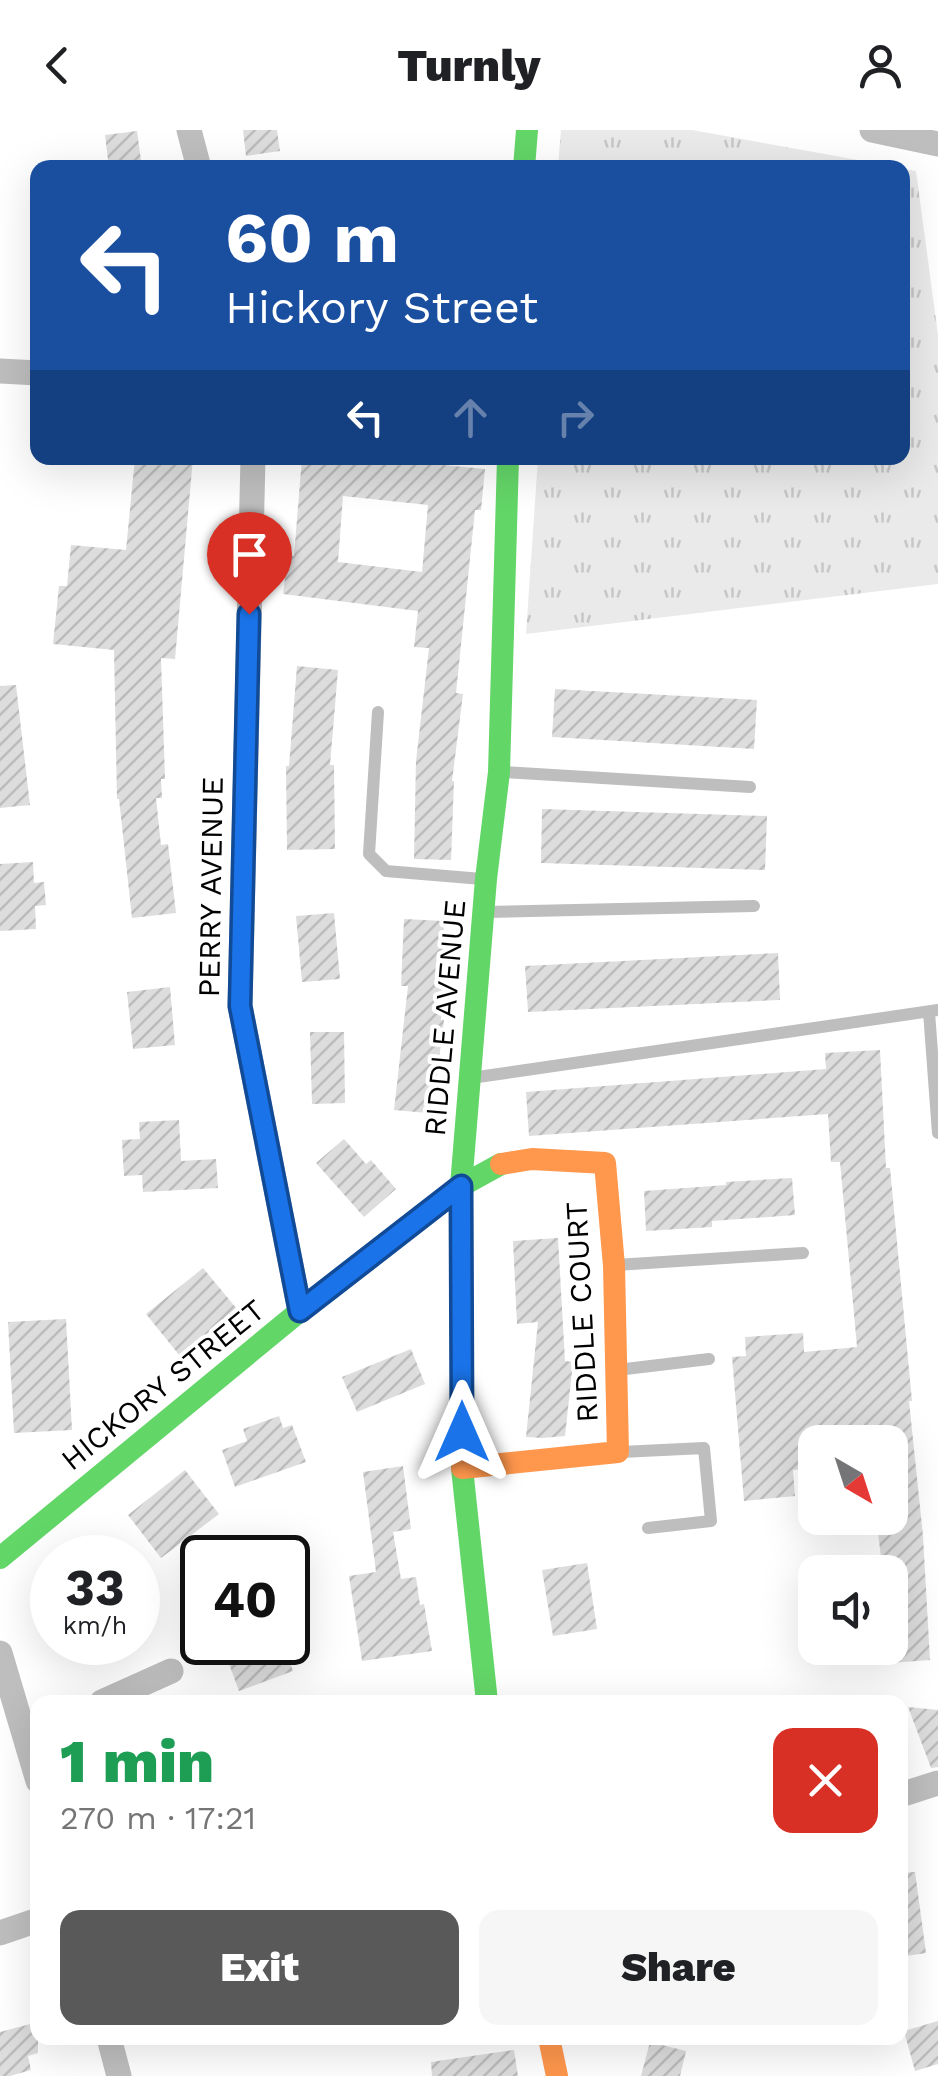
<!DOCTYPE html>
<meta charset="utf-8">
<style>
:root{--surface:#fff;--page:#f6f6f6;--text:#202124;--muted:#757577;--accent:#595959}
body{margin:0;font-family:"Work Sans",sans-serif;background:var(--page);color:var(--text);height:100vh;display:flex;flex-direction:column;font-size:38px;white-space:nowrap}
*{box-sizing:border-box;margin:0}
p{font-size:32px;color:var(--muted)}
.icon{flex:none;width:55px;height:55px;fill:none;stroke:currentColor;stroke-width:2;stroke-linecap:round;stroke-linejoin:round}
.map{position:relative;flex:1;overflow:hidden}
.drawer{position:absolute;left:30px;top:1565px;width:878px;height:350px;display:flex;flex-direction:column;background:var(--surface);border-radius:20px;box-shadow:0 10px 40px #0002}
.drawer>*{flex:none}
.hud{position:absolute;left:30px;top:30px;width:880px;height:305px;border-radius:20px;box-shadow:0 10px 40px #0002;background:#1a4fa0;color:#fff;overflow:hidden}
.needle{width:65px;rotate:141deg}
.tools{position:absolute;left:798px;top:1295px;display:grid;gap:20px}
.tools a{display:grid;place-items:center;width:110px;height:110px;border-radius:20px;background:var(--surface);box-shadow:0 10px 40px #0002;font-size:50px}
.speed{position:absolute;left:30px;top:1405px;display:flex;gap:20px;font-size:50px;font-weight:700;text-align:center}
.speed>*{display:grid;place-content:center;width:130px;height:130px;border-radius:50%;background:var(--surface);box-shadow:0 10px 40px #0002;line-height:1}
.speed small{font-size:25px;font-weight:400}
.speed .limit{border:5px solid #111;border-radius:15px;background:#fff;color:#111}
.pin{position:absolute;display:grid;place-items:center;width:85px;height:85px;color:#fff;margin:-102px -42px;border-radius:50% 50% 50% 0;rotate:-45deg;box-shadow:0 0 10px #0007}
.pin .icon{rotate:45deg}
.me{position:absolute;width:110px;margin:-55px;rotate:0deg;stroke-linejoin:round;filter:drop-shadow(0 0 8px #0008)}
.turn{display:flex;align-items:center;gap:35px;height:210px;padding:0 30px;font-size:45px}
.turn .icon{width:130px;height:130px;stroke-width:2.5}
.turn b{display:block;font-size:70px;line-height:85px}
.lanes{display:flex;align-items:center;height:95px;padding:0 30px;background:#0003;justify-content:center;gap:50px;direction:ltr}
.lanes .off{opacity:.35}
.round{display:grid;place-items:center;flex:none;width:105px;height:105px;border-radius:20px;background:var(--page)}
.headline{display:flex;align-items:center;justify-content:space-between;height:170px;padding:0 30px}
h1{font-size:60px;font-weight:800;line-height:75px;color:#1e9e55}
.button{display:flex;gap:20px;margin-top:auto;padding:20px 30px}
.button a{flex:1;height:115px;border-radius:20px;background:var(--accent);color:#fff;font-size:40px;font-weight:800;line-height:115px;text-align:center}
.button a+a{background:var(--page);color:var(--text)}
header{display:flex;justify-content:space-between;align-items:center;height:130px;padding:0 30px;background:var(--surface);font-size:45px;font-weight:800}
.map>svg:first-child{display:block}
.grass{fill:url(#grass-tufts)}
.building{fill:url(#building-hatch);fill-rule:evenodd}
.lines{fill:none;stroke-linecap:round;stroke-linejoin:round}
.lane{stroke:#bebebe;stroke-width:12}
.street{stroke:#bebebe;stroke-width:25}
.fast{stroke:#63d668;stroke-width:22}
.slow{stroke:#ff974d;stroke-width:22}
.route-casing{stroke:#114b97;stroke-width:25}
.route{stroke:#1a73e8;stroke-width:18}
.labels{text-anchor:middle;stroke-width:8;stroke-linejoin:round;paint-order:stroke}
.street-label{font-size:30px;fill:#000;stroke:#fff}
</style>
<header><svg class="icon" aria-label="back" viewBox="0 0 24 24"><path d="M15 5l-7 7 7 7"/></svg>Turnly<svg class="icon" aria-label="person" viewBox="0 0 24 24"><circle cx="12" cy="8" r="4"/><path d="M4 21q1-7 8-7t8 7"/></svg></header>
<div class="map">
<svg width="938" height="1946" viewBox="0 0 938 1946">
<defs>
<pattern id="grass-tufts" width="24" height="20" patternUnits="userSpaceOnUse" patternTransform="scale(2.5)"><rect width="24" height="20" fill="#eaeaea"/><path d="M3 7l-1-3M5 7V3M7 7l1-3M15 17l-1-3M17 17v-4M19 17l1-3" fill="none" stroke="#c7c7c7"/></pattern>
<pattern id="building-hatch" width="6" height="6" patternUnits="userSpaceOnUse" patternTransform="scale(2.5)"><rect width="6" height="6" fill="#ddd"/><path d="M-1 1l2-2M0 6l6-6M5 7l2-2" fill="none" stroke="#bcbcbc"/></pattern>
</defs>
<rect width="100%" height="100%" fill="#fff"/>
<g class="grass">
<path d="M561 0H692L897 37H558Z"/>
<path d="M903 39 916 41 938 205V454L526 504 538 328H902Z"/>
</g>
<g class="building">
<path d="M243 0H277L280 21 246 26Z"/>
<path d="M137 1 142 38H109L105 5Z"/>
<path d="M135 328H193L175 529 161 528 165 649H161L162 668H156L161 715 168 714 176 783 132 788 119 669H117L114 520 53 514 59 456H67L71 415 126 420Z"/>
<path d="M302 328H371L485 339 481 380H475L456 563 463 564 452 651H454L451 730 414 729 416 631 429 518 414 517 418 481 283 464 288 425 294 426ZM343 366 428 375 422 442 338 432Z"/>
<path d="M297 536 338 540 330 635H334L335 719 287 720 286 636H289Z"/>
<path d="M16 555 30 675 0 678V556Z"/>
<path d="M555 559 757 570 754 619 552 607Z"/>
<path d="M542 679 767 686 765 740 541 733Z"/>
<path d="M33 732 34 753 44 752 46 775 35 776 36 799 0 801V734Z"/>
<path d="M334 783 340 849 302 852 296 786Z"/>
<path d="M404 789 444 791 441 890H444L436 954 432 953 428 983 394 980 408 856H401Z"/>
<path d="M778 823 780 870 528 882 525 836Z"/>
<path d="M170 857 175 915 133 919 127 862Z"/>
<path d="M310 902H344L345 973 312 974Z"/>
<path d="M880 920 886 1038H890L912 1271H909L923 1406 930 1530 890 1533V1442H883L876 1388H890V1312H815V1338L793 1340 795 1366 744 1371 732 1227 746 1226 745 1207 803 1203 804 1222 857 1217 840 1032H831L828 984 529 1006 526 962 826 939 825 923Z"/>
<path d="M179 990 181 1031 216 1029 218 1058 143 1062 142 1045 124 1046 122 1010 140 1009 139 992Z"/>
<path d="M344 1009 366 1034 371 1030 396 1059 364 1087 316 1033Z"/>
<path d="M792 1048 795 1085 712 1091V1097L646 1101 644 1061 726 1055V1052Z"/>
<path d="M558 1108 565 1231 573 1232 565 1306 542 1308 526 1307 538 1192 517 1194 513 1111Z"/>
<path d="M203 1138 237 1179 180 1226 146 1184Z"/>
<path d="M66 1189 72 1300 14 1303 8 1192Z"/>
<path d="M411 1219 425 1254 357 1282 342 1247Z"/>
<path d="M279 1286 283 1298 292 1295 306 1332 235 1357 222 1320 247 1311 243 1299Z"/>
<path d="M403 1336 411 1399 393 1402 401 1449 416 1447 420 1475 424 1474 432 1521 362 1531 349 1446 376 1442 363 1342Z"/>
<path d="M185 1340 219 1384 161 1428 128 1385Z"/>
<path d="M587 1433 597 1499 553 1506 542 1440Z"/>
<path d="M221 1512H282L293 1541 239 1561Z"/>
<path d="M908 1577 938 1580V1637L931 1638Z"/>
<path d="M915 1742 926 1823 900 1827V1743Z"/>
<path d="M938 1891V1934L915 1941 904 1901Z"/>
<path d="M38 1892V1923L28 1926 31 1940 10 1946H0V1902Z"/>
<path d="M650 1912 686 1921 680 1946H641Z"/>
<path d="M514 1920 518 1946H432L431 1932Z"/>
</g>
<g class="lines">
<g class="lane">
<path d="M378 582 369 724 386 741 482 749"/>
<path d="M503 642 750 657"/>
<path d="M487 782 754 776"/>
<path d="M929 882 938 1003"/>
<path d="M471 948 938 880"/>
<path d="M616 1135 803 1123"/>
<path d="M617 1240 709 1229"/>
<path d="M621 1322 704 1318 711 1391 648 1398"/>
</g>
<g class="street">
<path d="M189 0 199 38"/>
<path d="M872 0 938 14"/>
<path d="M0 241 38 243"/>
<path d="M253 328 240 876 300 1181"/>
<path d="M0 1523 38 1651"/>
<path d="M102 1572 171 1541"/>
<path d="M900 1665 938 1653"/>
<path d="M0 1803 38 1790"/>
<path d="M109 1908 119 1946"/>
</g>
<g class="fast">
<path d="M524 38 527 0"/>
<path d="M0 1428 300 1181 461 1056 501 1034"/>
<path d="M487 1572 462 1338 461 1056 486 749 499 642 508 328"/>
</g>
<g class="slow">
<path d="M462 1338 618 1322 614 1136 605 1033 532 1029 501 1034"/>
<path d="M549 1908 557 1946"/>
</g>
</g>
<g class="lines">
<defs>
<path id="route" d="M249 484 240 876 300 1181 461 1056 462 1302"/>
</defs>
<use href="#route" class="route-casing"/>
<use href="#route" class="route"/>
</g>
<g class="labels">
<g class="street-label">
<text transform="translate(211 757) rotate(-89)" y="10">PERRY AVENUE</text>
<text transform="translate(445 888) rotate(-85)" y="10">RIDDLE AVENUE</text>
<text transform="translate(582 1182) rotate(-93)" y="10">RIDDLE COURT</text>
<text transform="translate(163 1255) rotate(-39)" y="10">HICKORY STREET</text>
</g>
</g>
</svg>
<div class="tools">
<a><svg class="needle" viewBox="-14 -14 28 28"><path d="M0-13l5 13h-10z" fill="#e53935"/><path d="M0 13l5-13h-10z" fill="#757577"/></svg></a>
<a><svg class="icon" aria-label="sound" viewBox="0 0 24 24"><path d="M4 9h4l5-4v14l-5-4H4zM17 9q2 3 0 6"/></svg></a>
</div>
<div class="speed"><div>33<small>km/h</small></div><div class="limit">40</div></div>
<div class="pin" style="left:249px;top:484px;background:#d93025"><svg class="icon" aria-label="arrive" viewBox="0 0 24 24"><path d="M6 21V4h12l-3 4 3 4H6"/></svg></div>
<svg class="me" style="left:462px;top:1302px" viewBox="-20 -20 40 40"><path d="M0-17L14 15 0 8-14 15z" fill="#1a73e8" stroke="#fff" stroke-width="4"/></svg>
<div class="hud">
<div class="turn"><svg class="icon" aria-label="left" viewBox="0 0 24 24"><path d="M17 20v-9H6M10 6l-5 5 5 5"/></svg><div><b>60 m</b>Hickory Street</div></div>
<div class="lanes"><svg class="icon" aria-label="left" viewBox="0 0 24 24"><path d="M17 20v-9H6M10 6l-5 5 5 5"/></svg><svg class="icon off" aria-label="ahead" viewBox="0 0 24 24"><path d="M12 20V5M6 11l6-6 6 6"/></svg><svg class="icon off" aria-label="right" viewBox="0 0 24 24"><path d="M7 20v-9h11M14 6l5 5-5 5"/></svg></div>
</div>
<section class="drawer">
<div class="headline"><div><h1>1 min</h1><p>270 m · 17:21</p></div><a class="round" style="background:#d93025;color:#fff"><svg class="icon" aria-label="close" viewBox="0 0 24 24"><path d="M6 6l12 12M18 6L6 18"/></svg></a></div>
<div class="button"><a>Exit</a><a>Share</a></div>
</section>
</div>
